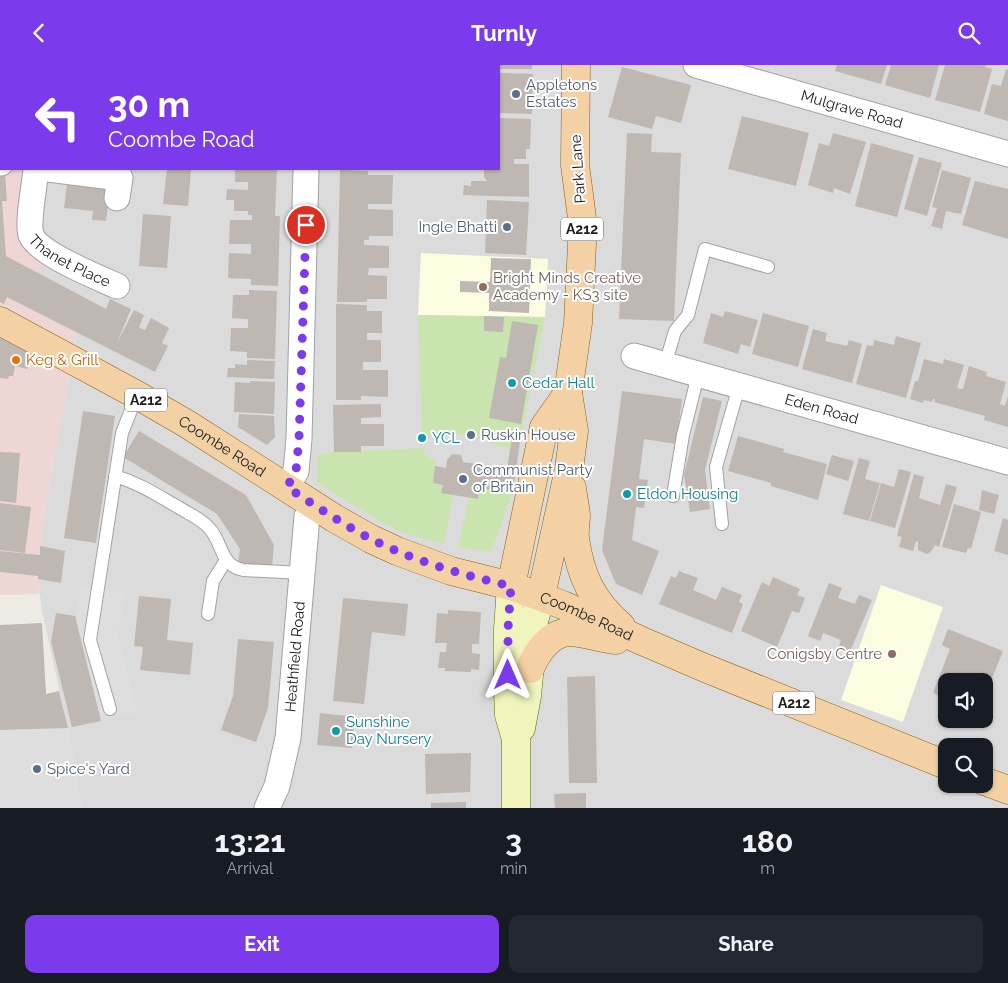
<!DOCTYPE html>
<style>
:root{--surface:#171b24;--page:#242831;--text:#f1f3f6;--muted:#9ea1a6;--accent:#7c3aed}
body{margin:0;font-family:Raleway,sans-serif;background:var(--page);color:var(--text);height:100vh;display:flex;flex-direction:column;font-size:19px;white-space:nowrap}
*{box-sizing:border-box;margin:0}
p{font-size:16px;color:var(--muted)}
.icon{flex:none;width:28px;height:28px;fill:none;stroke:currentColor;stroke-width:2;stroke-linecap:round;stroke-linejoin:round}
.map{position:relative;height:743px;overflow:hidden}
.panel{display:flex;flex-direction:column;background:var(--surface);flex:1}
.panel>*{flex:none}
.hud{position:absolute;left:0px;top:0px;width:500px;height:105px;box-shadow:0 1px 4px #0004;background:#7c3aed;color:#fff;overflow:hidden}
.buttons{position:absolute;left:938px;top:608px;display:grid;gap:10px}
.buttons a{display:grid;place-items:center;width:55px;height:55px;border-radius:10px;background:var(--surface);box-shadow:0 1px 4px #0004;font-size:25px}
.pin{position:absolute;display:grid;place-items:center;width:42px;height:42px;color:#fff;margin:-21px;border:2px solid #fff;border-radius:50%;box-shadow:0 1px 5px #0007}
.me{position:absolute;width:55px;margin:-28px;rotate:0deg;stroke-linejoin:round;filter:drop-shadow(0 0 4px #0008)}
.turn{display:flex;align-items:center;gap:18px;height:105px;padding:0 25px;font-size:22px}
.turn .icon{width:65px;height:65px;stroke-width:2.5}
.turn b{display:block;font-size:35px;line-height:42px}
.eta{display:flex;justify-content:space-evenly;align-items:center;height:85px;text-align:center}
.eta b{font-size:30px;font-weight:700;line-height:35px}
.button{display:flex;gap:10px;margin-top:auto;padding:10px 25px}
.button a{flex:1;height:58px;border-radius:10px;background:var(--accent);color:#fff;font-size:20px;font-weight:700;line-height:58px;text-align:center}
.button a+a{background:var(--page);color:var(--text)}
header{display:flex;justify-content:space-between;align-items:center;height:65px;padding:0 25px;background:var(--accent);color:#fff;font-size:22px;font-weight:700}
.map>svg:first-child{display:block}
.residential{fill:#dcdbdb;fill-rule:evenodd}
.commercial{fill:#eed6d5}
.education{fill:#fcfce0}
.grass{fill:#c9e4af}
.parking{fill:#dedede}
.building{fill:#beb7b2}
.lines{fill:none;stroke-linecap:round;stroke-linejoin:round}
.lane-casing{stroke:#a2a2a2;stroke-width:14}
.street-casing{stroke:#a2a2a2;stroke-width:27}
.secondary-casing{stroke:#626c0e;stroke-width:29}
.primary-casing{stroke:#8c610c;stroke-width:29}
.lane{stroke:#fff;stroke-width:12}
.street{stroke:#fff;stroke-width:25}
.secondary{stroke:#f1f4bd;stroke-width:28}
.primary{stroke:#f4d1a4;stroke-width:28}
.route{stroke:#7c3aed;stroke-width:9;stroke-dasharray:0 16.2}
.service-dot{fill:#5c6f8a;stroke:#fff;stroke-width:2}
.education-dot{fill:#8d6e63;stroke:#fff;stroke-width:2}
.food-dot{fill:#e8710a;stroke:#fff;stroke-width:2}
.culture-dot{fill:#0f9aa8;stroke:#fff;stroke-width:2}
.labels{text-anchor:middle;stroke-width:4;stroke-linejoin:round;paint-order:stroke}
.shield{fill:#fff;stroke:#626262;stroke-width:1}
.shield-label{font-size:14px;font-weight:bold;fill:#1e1e1e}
.service-label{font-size:15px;fill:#4e5e75;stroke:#fff;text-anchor:start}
.street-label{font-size:15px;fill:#1e1e1e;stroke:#fff}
.education-label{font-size:15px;fill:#785e54;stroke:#fff;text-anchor:start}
.food-label{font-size:15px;fill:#c56008;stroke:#fff;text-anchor:start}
.culture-label{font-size:15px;fill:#0d838f;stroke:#fff;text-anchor:start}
</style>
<header><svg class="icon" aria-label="back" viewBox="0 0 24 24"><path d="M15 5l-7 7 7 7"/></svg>Turnly<svg class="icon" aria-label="search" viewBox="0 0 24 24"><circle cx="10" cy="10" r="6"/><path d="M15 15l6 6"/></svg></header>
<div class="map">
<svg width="1008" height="743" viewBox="0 0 1008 743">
<rect width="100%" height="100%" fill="#eeebe5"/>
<path class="residential" d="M40 0H1008V743H81L68 663 42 547 38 514 40 481 45 441 77 266 20 238 19 166 22 104H499V1ZM946 616H984V654H946ZM946 681H984V719H946Z"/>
<path class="commercial" d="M0 0H40L1 1V104H22L19 166 43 196 20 238 77 266 45 441 40 481 38 514 39 529 0 530Z"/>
<g class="education">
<path d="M421 188 548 194 545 252 418 250Z"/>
<path d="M881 520 943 542 903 657 841 635Z"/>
</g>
<g class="grass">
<path d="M418 250 545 252 521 370 513 369 510 384 469 371 457 369 444 371H422Z"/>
<path d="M423 383C425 392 428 393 436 394L433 418 443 420 442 428 453 430 444 479 403 468 381 457 317 417V390L334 387Z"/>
<path d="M480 423 506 427 507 426H513L491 487 458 482 469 433 478 434Z"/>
</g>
<g class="parking">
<path d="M81 520 125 528 118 572 138 647 101 656 76 550Z"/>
<path d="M68 663 81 743H0V665Z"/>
</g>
<g class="building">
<rect x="499" y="0" width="33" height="4"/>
<path d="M837 0H887L881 19 835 6Z"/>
<path d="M891 0H939L930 33 885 20Z"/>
<path d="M945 0H986L985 2 992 4 980 47 935 35Z"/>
<path d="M622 2 691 20 681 58 656 51 652 64 608 52Z"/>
<path d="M1006 4 1008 5V56L984 49 992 19 1001 21Z"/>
<path d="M499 8 533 9 532 49 499 48Z"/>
<path d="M742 51 809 68 796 121 728 104Z"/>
<path d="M499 53 531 54 530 84H526V94H514V99H529V132L463 130 464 120 471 121V116H487L484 112V106L485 104H499Z"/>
<path d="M627 68 652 69 651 87 681 88 674 256 619 254Z"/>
<path d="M833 68 866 77 850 129 834 123 833 128 808 120 819 78 829 81Z"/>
<path d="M871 78 914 90 897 152 855 141Z"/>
<path d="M919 92 942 98 927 151 904 144Z"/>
<path d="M167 104H191L188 141 163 139Z"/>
<path d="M235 104H277L275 151H280L278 221 251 220V214L228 213 229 188 251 189V179H229L230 155H252V150H248V146H234V135H226L227 124 248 125V117H235Z"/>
<path d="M340 105 368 106V110H393L392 139H368V144L393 145V171H369V175H364V180L389 181V203H369L368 210 387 211V234H367V237H337Z"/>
<path d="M942 105 971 113 961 149 946 146 942 164 931 161 937 143 932 142Z"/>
<path d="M0 106 5 107 7 136H2L6 191 106 244 110 234 131 244 116 280 134 245 144 250 139 262 142 264 145 265 151 253 169 263 162 278 168 281 155 307 7 232 4 239 0 237Z"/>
<path d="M68 111 111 116 106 156 92 155 93 146 64 143Z"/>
<path d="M975 116 1008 124V174L962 160Z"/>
<path d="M487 135 529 137 526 190 485 188Z"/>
<path d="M143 149 171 151 167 203 139 201Z"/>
<path d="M491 193 531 194 529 248 489 246V228L460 227V216L490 217Z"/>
<path d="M249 225 277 226 275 294 247 293V287L230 286 231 263H248V254L232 253 233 230H249Z"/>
<path d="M336 239 367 240V246H382V268H367V275H381V297H363V305H388V332L361 331V335H336Z"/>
<path d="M725 246 758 255 750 282 741 279 738 289 703 278 711 248 723 252Z"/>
<path d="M763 248 809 261 798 302 752 289Z"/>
<path d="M484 251 504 252 503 267 484 266Z"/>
<path d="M512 256 538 260 521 359 489 353 500 292 506 293Z"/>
<path d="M813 264 827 268 825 276 847 281 849 275 862 279 852 318 802 304Z"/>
<path d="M0 271 34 289 27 304 15 301 13 311H9L8 314 0 313Z"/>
<path d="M896 271 921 278 906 333 856 319 867 280 873 281 874 275 894 280Z"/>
<path d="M924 294 943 299 944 294 964 300 957 323 960 324H963L969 301 987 307 986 311 1006 317 1000 339 1005 341 1008 331V362L984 355 985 351 934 337 935 334H933L932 337 924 335 923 338 910 334 915 316H918Z"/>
<path d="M247 295 275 296 274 314 227 312 228 303H235V299L247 300Z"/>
<path d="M250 316 275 317 274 349 234 347 235 317 250 318Z"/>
<path d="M622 326 682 334 676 379 644 374 639 414 648 415 644 443 636 442 632 475 659 486 642 530 616 519 602 485Z"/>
<path d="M703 332 722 336 705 405 710 444 690 447 684 410Z"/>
<path d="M381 339V352L361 353V359H384V381H361V387H334L333 340Z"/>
<path d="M83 346 115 351 96 478 64 473Z"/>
<path d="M239 349 274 351 275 372 267 380 238 362Z"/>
<path d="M139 366 246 430 274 480 272 502 238 498 240 484 217 449 123 392Z"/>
<path d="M513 368 521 370 513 426H507V427L480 423 478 434 441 428 443 420 433 418 435 401 446 403 447 395 452 389 461 390 463 397 507 403Z"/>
<path d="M738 371 784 384 783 387 827 399 818 435 771 421V418L728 406Z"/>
<path d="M0 387 20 388 16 438 0 436Z"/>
<path d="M832 390 854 396 848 416 826 409Z"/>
<path d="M859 393 870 396 865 414 880 418 869 456 843 449Z"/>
<path d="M899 404 911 407 895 463 870 456 881 418 894 422Z"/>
<path d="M914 409 924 412 919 433 940 440 946 419 957 422 939 482 935 480 930 488 927 489 918 485V477L916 476 913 486 899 482 902 472 897 471Z"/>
<path d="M982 425 999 430 994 449 979 445Z"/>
<path d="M0 438 31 442 25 488 0 485Z"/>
<path d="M954 439 981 447 971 484 968 483 966 488 942 482Z"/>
<path d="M1003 453 1008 455V490L994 486Z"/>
<path d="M40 481 65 486 61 518 38 514V511L0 507V486L40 490Z"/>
<path d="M679 506 698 513 693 525 716 535 722 522 742 530 739 537 743 539 732 568 659 539 671 511 676 513Z"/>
<path d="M773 512 800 524 797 530 805 533 799 548 792 546 777 582 741 566 762 517 769 521Z"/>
<path d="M829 518 842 523 838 533 855 539 859 530 872 535 849 589 838 584 841 575 823 568 820 576 808 571Z"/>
<path d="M139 531 171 534 167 575 193 578 190 610 140 605 143 582 134 581Z"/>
<path d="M343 533 408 539 405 571 372 567 364 639 333 636Z"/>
<path d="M448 545 481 547 479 579H472V588L480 589 479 605 471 604V607L445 606V603H438L440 587H446L447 578H435L437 548 448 549Z"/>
<path d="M56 548 75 551 101 656 72 662 51 577Z"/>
<path d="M42 558 46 629 59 626 68 663 0 665V560Z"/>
<path d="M948 564 1003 586 984 633V616H946V634L933 628 950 584 942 580Z"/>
<path d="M238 574 274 577 268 643 256 677 221 665 233 631Z"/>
<path d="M595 611 597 718H569L567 612Z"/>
<path d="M320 648 355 652 352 683 317 680Z"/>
<path d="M471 688 470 727 426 729 425 689Z"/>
<path d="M586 728V743H555L554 729Z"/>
<path d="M466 737V743H431V738Z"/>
</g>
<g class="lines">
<defs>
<g id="lane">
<path d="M29 1V0"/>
<path d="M665 300 675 266 688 250 705 184 768 202"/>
<path d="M115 411C139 418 157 430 178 442 189 449 202 454 210 464 223 479 220 500 243 505L302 508"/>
<path d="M673 431 683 370 698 310"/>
<path d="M722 459 716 402 739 321"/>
<path d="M208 549 213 516 226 495"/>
<path d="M110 644 90 575 122 368 137 330"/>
</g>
<g id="street">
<path d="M293 0V1"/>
<path id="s1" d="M696 0 1008 89"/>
<path d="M0 97 1 98"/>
<path id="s2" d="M36 104C35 118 27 157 31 170 39 189 97 212 117 221"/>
<path d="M48 104 120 113 117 133"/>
<path id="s3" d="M634 291 1008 397"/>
<path d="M287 422 296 406 299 374 306 104"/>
<path id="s4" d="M267 743 277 721 288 673 307 451 313 439"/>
</g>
<g id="secondary">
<path d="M511 521 508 564V626L509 650 516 674V743"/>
<path d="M521 663 527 631 534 556 541 531"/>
</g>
<g id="primary">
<path id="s5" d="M0 256 137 330 187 359 334 453 371 474 397 486 451 506 511 521 563 540 642 576 705 603 946 700"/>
<path d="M572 423C573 432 575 441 576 450 576 458 574 466 575 473 580 510 592 536 621 561"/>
<path d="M511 521 544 362 568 328"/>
<path d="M541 531 569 404 574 366 568 328 578 258 582 179V153L575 100 576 0"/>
<path d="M530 604C536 588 550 568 569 567 584 567 600 574 616 575"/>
<path d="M984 716 1008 725"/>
</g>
</defs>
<use href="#lane" class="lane-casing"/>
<use href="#street" class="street-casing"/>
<use href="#secondary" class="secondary-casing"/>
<use href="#primary" class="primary-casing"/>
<use href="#lane" class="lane"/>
<use href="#street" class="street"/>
<use href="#secondary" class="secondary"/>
<use href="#primary" class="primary"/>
</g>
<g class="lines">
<path class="route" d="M306 160 299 374 296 406 287 422C314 440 341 458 369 473 414 496 462 510 511 521L508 564V610"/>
</g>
<g class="service-dot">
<circle cx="516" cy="29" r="5"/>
<circle cx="507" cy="162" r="5"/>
<circle cx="471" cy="370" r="5"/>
<circle cx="463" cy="414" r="5"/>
<circle cx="37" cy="704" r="5"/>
</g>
<g class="education-dot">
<circle cx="483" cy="222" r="5"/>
<circle cx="892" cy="589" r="5"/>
</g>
<circle class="food-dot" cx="16" cy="295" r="5"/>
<g class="culture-dot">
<circle cx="512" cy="318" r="5"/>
<circle cx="422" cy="373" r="5"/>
<circle cx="627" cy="429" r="5"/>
<circle cx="336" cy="666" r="5"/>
</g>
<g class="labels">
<g class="shield">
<rect x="561" y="152.5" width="42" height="23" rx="4"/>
<rect x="125" y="323.5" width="42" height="23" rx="4"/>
<rect x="773" y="626.5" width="42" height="23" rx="4"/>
</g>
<g class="shield-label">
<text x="582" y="169">A212</text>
<text x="146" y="340">A212</text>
<text x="794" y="643">A212</text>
</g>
<g class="service-label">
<text x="526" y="25">Appletons<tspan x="526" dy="17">Estates</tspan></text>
<text x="497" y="167" text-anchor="end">Ingle Bhatti</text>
<text x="481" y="375">Ruskin House</text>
<text x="473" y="410">Communist Party<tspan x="473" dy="17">of Britain</tspan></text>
<text x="47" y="709">Spice's Yard</text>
</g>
<g class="street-label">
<text dy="5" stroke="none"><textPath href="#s1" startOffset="162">Mulgrave Road</textPath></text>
<text transform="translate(578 104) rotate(-94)" y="5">Park Lane</text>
<text dy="5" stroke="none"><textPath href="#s2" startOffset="114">Thanet Place</textPath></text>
<text dy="5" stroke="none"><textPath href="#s3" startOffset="195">Eden Road</textPath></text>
<text dy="5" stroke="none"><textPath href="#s5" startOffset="255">Coombe Road</textPath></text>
<text dy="5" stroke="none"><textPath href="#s5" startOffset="660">Coombe Road</textPath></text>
<text dy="5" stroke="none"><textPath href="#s4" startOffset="155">Heathfield Road</textPath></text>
</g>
<g class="education-label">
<text x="493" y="218">Bright Minds Creative<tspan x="493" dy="17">Academy - KS3 site</tspan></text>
<text x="882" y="594" text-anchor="end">Conigsby Centre</text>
</g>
<g class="food-label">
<text x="26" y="300">Keg &amp; Grill</text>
</g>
<g class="culture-label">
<text x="522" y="323">Cedar Hall</text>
<text x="432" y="378">YCL</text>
<text x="637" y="434">Eldon Housing</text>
<text x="346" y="662">Sunshine<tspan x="346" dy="17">Day Nursery</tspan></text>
</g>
</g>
</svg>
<div class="buttons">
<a><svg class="icon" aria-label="sound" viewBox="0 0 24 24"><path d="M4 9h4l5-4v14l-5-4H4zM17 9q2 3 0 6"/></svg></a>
<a><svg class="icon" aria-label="search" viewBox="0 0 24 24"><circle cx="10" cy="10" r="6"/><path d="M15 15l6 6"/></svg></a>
</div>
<div class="pin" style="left:306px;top:160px;background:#d93025"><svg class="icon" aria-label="arrive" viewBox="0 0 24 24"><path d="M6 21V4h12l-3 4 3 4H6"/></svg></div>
<svg class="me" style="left:508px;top:610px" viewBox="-20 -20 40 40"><path d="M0-17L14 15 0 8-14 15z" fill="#7c3aed" stroke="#fff" stroke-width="4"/></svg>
<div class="hud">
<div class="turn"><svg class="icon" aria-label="left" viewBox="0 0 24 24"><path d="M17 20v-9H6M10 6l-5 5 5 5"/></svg><div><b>30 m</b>Coombe Road</div></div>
</div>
</div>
<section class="panel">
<div class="eta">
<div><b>13:21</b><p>Arrival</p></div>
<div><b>3</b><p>min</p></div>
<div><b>180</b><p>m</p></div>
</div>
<div class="button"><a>Exit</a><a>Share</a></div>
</section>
